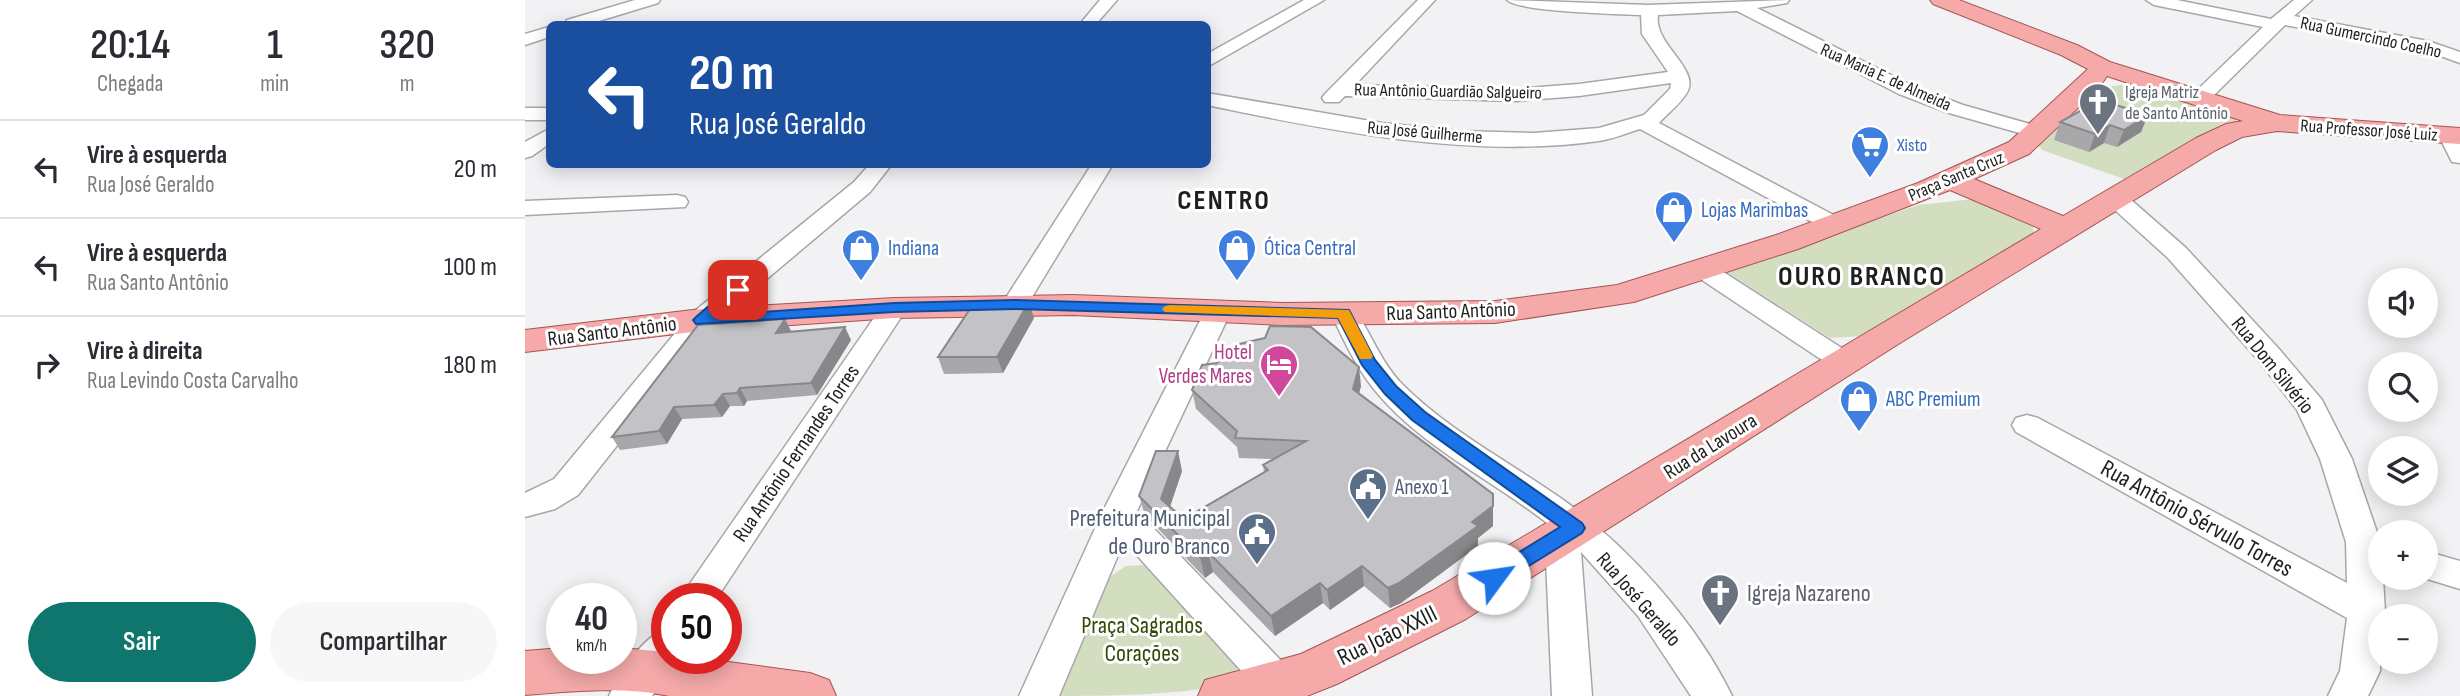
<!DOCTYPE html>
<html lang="pt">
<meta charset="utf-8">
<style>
:root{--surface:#fff;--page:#f7f7f7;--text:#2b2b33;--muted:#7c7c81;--line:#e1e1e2;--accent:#0f766e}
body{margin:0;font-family:"Sofia Sans Condensed",sans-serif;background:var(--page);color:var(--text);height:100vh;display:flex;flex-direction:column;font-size:26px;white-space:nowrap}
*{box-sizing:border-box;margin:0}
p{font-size:23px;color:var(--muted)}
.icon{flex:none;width:38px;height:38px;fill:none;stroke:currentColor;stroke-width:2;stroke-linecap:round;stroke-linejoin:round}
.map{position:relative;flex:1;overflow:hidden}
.details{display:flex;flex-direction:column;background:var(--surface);width:525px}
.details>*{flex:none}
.banner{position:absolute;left:21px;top:21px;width:665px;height:147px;border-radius:10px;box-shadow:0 4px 18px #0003;background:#1a4fa0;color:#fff;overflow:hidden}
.tools{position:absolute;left:1843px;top:268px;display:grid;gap:14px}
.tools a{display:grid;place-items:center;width:70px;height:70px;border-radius:50%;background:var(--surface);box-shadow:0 4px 18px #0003;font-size:35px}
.speed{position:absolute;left:21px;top:583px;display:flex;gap:14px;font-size:35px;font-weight:700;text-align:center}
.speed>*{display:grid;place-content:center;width:91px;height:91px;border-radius:50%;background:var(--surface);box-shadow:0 4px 18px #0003;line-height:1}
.speed small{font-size:18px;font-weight:400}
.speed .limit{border:10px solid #d22;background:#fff;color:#111}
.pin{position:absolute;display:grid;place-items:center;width:60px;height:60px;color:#fff;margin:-30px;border-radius:14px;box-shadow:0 4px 10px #0006}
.me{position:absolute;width:77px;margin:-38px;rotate:59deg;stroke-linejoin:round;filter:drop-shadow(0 0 5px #0008)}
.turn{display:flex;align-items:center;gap:24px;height:147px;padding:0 28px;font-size:32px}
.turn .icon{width:91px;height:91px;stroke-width:2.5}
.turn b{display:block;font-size:49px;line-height:60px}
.eta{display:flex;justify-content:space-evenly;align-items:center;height:119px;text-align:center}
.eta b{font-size:42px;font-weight:600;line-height:49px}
.cta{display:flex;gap:14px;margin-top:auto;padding:14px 28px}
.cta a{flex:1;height:80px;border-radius:42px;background:var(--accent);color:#fff;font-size:28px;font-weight:600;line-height:80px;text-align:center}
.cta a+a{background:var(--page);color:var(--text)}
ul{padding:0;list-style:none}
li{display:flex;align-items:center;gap:21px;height:98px;padding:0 28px;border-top:2px solid var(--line)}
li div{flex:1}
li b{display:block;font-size:26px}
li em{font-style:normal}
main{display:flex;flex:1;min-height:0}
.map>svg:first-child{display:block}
.green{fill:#d3dec0}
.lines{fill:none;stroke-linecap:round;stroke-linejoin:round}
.minor-casing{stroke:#a7a6aa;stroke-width:3}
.major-casing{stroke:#a65453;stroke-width:2}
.minor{fill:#fff;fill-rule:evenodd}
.major{fill:#f5a9a9;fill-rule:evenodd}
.wall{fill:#a8a7aa}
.shaded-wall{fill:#88888b}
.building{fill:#c3c2c6;stroke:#88888b;stroke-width:2}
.route{fill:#1a73e8;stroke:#114b97;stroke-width:2}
.slow{fill:#f59e0b}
.labels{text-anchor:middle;stroke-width:6;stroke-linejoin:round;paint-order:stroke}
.far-street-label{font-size:18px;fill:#1f1f20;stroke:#fff}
.far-worship-label{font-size:18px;fill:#5b616d;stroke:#fff;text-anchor:start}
.far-shop-label{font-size:18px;fill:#366cbe;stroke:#fff;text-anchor:start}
.shop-label{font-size:21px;fill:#366cbe;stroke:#fff;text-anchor:start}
.street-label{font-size:21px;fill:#1f1f20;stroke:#fff}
.hotel-label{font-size:21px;fill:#b23c85;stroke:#fff;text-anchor:end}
.service-label{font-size:21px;fill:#4e5e75;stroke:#fff;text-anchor:start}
.near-service-label{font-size:24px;fill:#4e5e75;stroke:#fff;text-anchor:end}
.near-street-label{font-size:24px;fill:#1f1f20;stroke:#fff}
.near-worship-label{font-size:24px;fill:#5b616d;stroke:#fff;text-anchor:start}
.near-park-label{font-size:24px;fill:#354702;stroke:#fff}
.district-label{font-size:28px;font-weight:bold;letter-spacing:2px;fill:#1f1f20;stroke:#fff}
</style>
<main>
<section class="details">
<div class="eta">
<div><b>20:14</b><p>Chegada</p></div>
<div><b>1</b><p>min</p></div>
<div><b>320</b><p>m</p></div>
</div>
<ul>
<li><svg class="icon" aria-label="left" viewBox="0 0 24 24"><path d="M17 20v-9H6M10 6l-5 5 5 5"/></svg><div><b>Vire à esquerda</b><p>Rua José Geraldo</p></div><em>20 m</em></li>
<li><svg class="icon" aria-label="left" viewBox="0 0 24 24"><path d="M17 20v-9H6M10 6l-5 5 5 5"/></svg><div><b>Vire à esquerda</b><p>Rua Santo Antônio</p></div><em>100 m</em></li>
<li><svg class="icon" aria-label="right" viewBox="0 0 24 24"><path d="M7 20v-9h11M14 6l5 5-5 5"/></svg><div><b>Vire à direita</b><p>Rua Levindo Costa Carvalho</p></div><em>180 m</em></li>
</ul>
<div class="cta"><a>Sair</a><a>Compartilhar</a></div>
</section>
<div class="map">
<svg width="1935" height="696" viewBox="0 0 1935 696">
<rect width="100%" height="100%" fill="#f2f2f5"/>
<g class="green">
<path d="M1594 85 1621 86 1710 118 1712 124 1699 123 1599 179 1517 150 1510 141 1521 135 1582 87Z"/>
<path d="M1458 198 1507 224 1510 236 1338 336 1305 338 1202 272 1393 205Z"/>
<path d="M617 565 627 567 713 667C711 671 707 678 704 681 680 696 559 696 525 696L586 576 601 566Z"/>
</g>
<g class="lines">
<defs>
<g id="minor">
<path d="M110 0H135L133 3 64 24H40L42 20Z"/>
<path d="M575 0H592L571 24H555Z"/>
<path d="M779 0H799L682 67V54Z"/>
<path d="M893 0H910L830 85 991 89 1054 84 1143 72 1117 34 1116 15C1095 14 994 12 982 0L1123 5 1264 0 1262 3 1232 8 1388 86 1438 105 1519 128 1522 132 1519 136H1505L1424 113 1374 94 1212 11 1133 15C1128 45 1178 70 1161 94 1154 105 1142 114 1134 123L1318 220 1322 225 1318 230H1302L1115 129C1102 133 1088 139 1074 141 948 159 806 131 682 105V93L857 123 934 131 1009 133 1074 128 1119 115 1145 89 1146 83 1054 96 991 101 820 96 814 102H800L797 98 800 94Z"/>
<path d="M1621 0H1652L1746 19 1769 0H1787L1769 16 1903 41 1935 52V63L1899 50 1760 25 1681 103 1674 105 1664 99 1667 95 1738 27 1629 5Z"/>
<path d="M24 27V37L0 45V34Z"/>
<rect x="0" y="108" width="24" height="12"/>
<path d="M24 129V144L7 156 0 158V142Z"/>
<path d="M1924 130 1931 132 1935 137V163L1927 162 1914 136 1917 132Z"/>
<path d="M345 164H367L345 192 186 326 53 495 30 509 0 517V493L29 479 166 314 329 182Z"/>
<path d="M567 164H588L499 310 490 312 481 310 477 304Z"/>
<path d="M1589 190 1597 192 1661 248 1754 349 1797 400 1827 459 1855 541V578H1858L1860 611 1859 616H1855V671L1843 696H1803L1815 671 1822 618 1491 432 1487 425 1491 418 1502 415 1513 418 1822 583 1821 542 1795 459 1772 410 1734 361 1643 258 1581 202 1578 197 1581 192Z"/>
<path d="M152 195 160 197 163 202 160 207 0 215V201Z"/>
<path d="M1177 261 1186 264 1329 356 1333 362 1329 368 1319 371 1309 368 1168 274 1164 269 1168 264Z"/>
<path d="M369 300 378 302 382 308 192 598H155L360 302Z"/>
<path d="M693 303 702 305 706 311 612 511 767 672 773 684 767 696H739L599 541 534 696H494L577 513 680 311 684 305Z"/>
<path d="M819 305 828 307C846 333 855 361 877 384 924 431 983 461 1037 499 1103 546 1172 623 1207 696H1166L1113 616 1056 552 1067 696H1027L1020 537 1027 527C969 480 896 448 848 388 830 365 818 339 806 313L810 307Z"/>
<path d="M1900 551 1935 561V589L1899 578Z"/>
<path d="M142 628V658H154L127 696H84C95 673 117 637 142 628Z"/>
</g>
<g id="major">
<path d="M1405 0H1434L1552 45 1585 62 1755 115 1935 128V144L1752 131 1717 137 1691 150 1375 343 941 619 812 684 782 696H673L680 680 776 654 907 591 1516 229 1425 190 1273 249 1109 302 970 323 757 325 548 315 369 318 176 331 0 352V330L176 309 369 298 548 295 757 303 970 301 1092 285 1251 235 1393 183 1484 142 1563 69 1536 55 1408 4ZM1582 76 1718 121 1701 124 1671 138 1538 216 1449 179 1504 154 1574 88Z"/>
<path d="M37 648V658H96V648L142 652V658H174L285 673 304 680 311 696H144C97 686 47 691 0 695V651Z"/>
</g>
</defs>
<use href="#minor" class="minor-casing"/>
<use href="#major" class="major-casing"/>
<use href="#minor" class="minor"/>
<use href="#major" class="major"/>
</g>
<g class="wall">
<path d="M1623 115 1616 132 1592 147 1579 143 1564 152 1529 140 1535 122Z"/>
<path d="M509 318 478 373 419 374 413 357Z"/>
<path d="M260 319 266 331 326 340 292 395 222 401 219 406H205L197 417 157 419 142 444 95 450 87 437Z"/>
<path d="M836 386 834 393 968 526 953 538V546L876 603 865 608 839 586 805 610 798 603 750 636 688 572 680 578 620 515 614 496 657 471 645 507 659 519 739 472 738 465 749 459 714 458 712 447 671 409 667 390Z"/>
</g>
<g class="shaded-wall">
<path d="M1623 115 1616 132 1592 147 1599 130Z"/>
<path d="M1585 125 1579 143 1564 152 1570 134Z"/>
<path d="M504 302 509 318 478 373 472 357Z"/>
<path d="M260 319 266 331 251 333Z"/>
<path d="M320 327 326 340 292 395 286 383Z"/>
<path d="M834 367 836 386 830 408 828 389Z"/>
<path d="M215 388 222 401 219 406 212 393Z"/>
<path d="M198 394 205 406 197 417 189 405Z"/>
<path d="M149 407 157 419 142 444 134 431Z"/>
<path d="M653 451 657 471 641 518 636 499Z"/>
<path d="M968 494V526L953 538V546L876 603 865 608 863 588 947 522Z"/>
<path d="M683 552 688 572 680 578 675 557Z"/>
<path d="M837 566 839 586 805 610 802 590Z"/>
<path d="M795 583 798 603 750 636 746 616Z"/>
</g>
<g class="building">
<path d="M1575 100 1623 115 1599 130 1585 125 1570 134 1535 122Z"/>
<path d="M504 302 472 357H413L449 303Z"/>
<path d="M260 319 251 333 320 327 286 383 215 388 212 393 198 394 189 405 149 407 134 431 87 437 173 325Z"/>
<path d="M745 326 786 327 834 367 828 389 968 494V506L947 522 953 526 874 583 863 588 837 566 802 590 795 583 746 616 683 552 675 557 614 496 631 451H653L636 499 659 519 743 470 738 465 781 441 710 438 712 431 667 390 677 365 692 363 703 351 714 344 740 338Z"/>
</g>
<path class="route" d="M213 285 218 286 220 290 218 293 192 315 369 303 489 300 824 310 850 360 871 386 900 412 1057 523 1060 528 1057 533 976 583 969 586 962 583 959 578 962 572 1035 527 887 420 860 394 837 365 813 318 489 309 369 312 171 324 168 320 171 317 207 286Z"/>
<path class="slow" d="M645 305 824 310 848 356 846 359H835L813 318 640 312 637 309 640 306Z"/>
<defs>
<symbol id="church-pin" viewBox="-11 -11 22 30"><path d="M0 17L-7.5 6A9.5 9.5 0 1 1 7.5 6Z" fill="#6b7280" stroke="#fff"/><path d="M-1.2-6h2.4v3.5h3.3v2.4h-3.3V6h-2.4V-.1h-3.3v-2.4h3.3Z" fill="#fff"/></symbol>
<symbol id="supermarket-pin" viewBox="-11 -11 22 30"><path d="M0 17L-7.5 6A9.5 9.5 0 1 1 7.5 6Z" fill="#3f7fe0" stroke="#fff"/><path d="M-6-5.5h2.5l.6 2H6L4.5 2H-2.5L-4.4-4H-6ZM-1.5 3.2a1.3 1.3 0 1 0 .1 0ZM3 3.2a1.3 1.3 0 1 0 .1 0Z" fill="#fff"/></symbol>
<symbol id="shop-pin" viewBox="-11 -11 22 30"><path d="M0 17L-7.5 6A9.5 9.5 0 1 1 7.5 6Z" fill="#3f7fe0" stroke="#fff"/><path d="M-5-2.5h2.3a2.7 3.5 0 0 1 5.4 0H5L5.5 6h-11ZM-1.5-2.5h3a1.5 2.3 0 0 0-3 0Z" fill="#fff"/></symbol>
<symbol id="hotel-pin" viewBox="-11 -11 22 30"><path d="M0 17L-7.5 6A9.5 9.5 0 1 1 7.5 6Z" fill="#d1479c" stroke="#fff"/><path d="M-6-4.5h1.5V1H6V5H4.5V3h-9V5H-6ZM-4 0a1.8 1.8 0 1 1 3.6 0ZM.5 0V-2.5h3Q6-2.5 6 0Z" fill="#fff"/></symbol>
<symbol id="civic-pin" viewBox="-11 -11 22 30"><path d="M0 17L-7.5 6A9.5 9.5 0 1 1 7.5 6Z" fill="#5c6f8a" stroke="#fff"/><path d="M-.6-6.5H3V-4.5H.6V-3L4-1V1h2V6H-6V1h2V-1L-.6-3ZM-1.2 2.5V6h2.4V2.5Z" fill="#fff"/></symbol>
</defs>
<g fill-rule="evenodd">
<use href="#church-pin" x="1551" y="80" width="44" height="60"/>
<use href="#supermarket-pin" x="1323" y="123" width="44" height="60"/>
<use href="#shop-pin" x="1127" y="188" width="44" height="60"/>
<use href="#shop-pin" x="314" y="226" width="44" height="60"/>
<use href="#shop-pin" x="690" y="226" width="44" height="60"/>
<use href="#hotel-pin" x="732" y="342" width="44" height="60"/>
<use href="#shop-pin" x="1312" y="377" width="44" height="60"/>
<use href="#civic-pin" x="821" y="465" width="44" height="60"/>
<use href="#civic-pin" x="710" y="510" width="44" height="60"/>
<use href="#church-pin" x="1173" y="571" width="44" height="60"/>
</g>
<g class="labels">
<g class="far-street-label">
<text transform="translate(1846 37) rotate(12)" y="6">Rua Gumercindo Coelho</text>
<text transform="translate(1361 77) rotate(24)" y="6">Rua Maria E. de Almeida</text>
<text transform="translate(923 91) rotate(1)" y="6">Rua Antônio Guardião Salgueiro</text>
<text transform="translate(1844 130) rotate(4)" y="6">Rua Professor José Luiz</text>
<text transform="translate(900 132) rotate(5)" y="6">Rua José Guilherme</text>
<text transform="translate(1431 176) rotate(-23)" y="6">Praça Santa Cruz</text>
</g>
<g class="far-worship-label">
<text x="1600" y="98">Igreja Matriz<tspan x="1600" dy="21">de Santo Antônio</tspan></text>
</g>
<g class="far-shop-label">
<text x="1372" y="151">Xisto</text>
</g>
<g class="shop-label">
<text x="1176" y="217">Lojas Marimbas</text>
<text x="363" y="255">Indiana</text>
<text x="739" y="255">Ótica Central</text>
<text x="1361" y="406">ABC Premium</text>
</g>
<g class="street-label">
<text transform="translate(926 311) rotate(-2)" y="7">Rua Santo Antônio</text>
<text transform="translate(87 331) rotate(-7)" y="7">Rua Santo Antônio</text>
<text transform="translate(1748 365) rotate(51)" y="7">Rua Dom Silvério</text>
<text transform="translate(1185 446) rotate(-32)" y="7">Rua da Lavoura</text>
<text transform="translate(271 453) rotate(-56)" y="7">Rua Antônio Fernandes Torres</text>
<text transform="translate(1114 599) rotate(49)" y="7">Rua José Geraldo</text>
</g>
<g class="hotel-label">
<text x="727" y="359">Hotel<tspan x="727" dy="24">Verdes Mares</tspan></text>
</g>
<g class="service-label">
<text x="870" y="494">Anexo 1</text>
</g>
<g class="near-service-label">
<text x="705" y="526">Prefeitura Municipal<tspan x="705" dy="28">de Ouro Branco</tspan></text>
</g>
<g class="near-street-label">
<text transform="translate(1672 518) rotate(29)" y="8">Rua Antônio Sérvulo Torres</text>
<text transform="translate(862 635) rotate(-26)" y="8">Rua João XXIII</text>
</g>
<g class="near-worship-label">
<text x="1222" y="601">Igreja Nazareno</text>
</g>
<g class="near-park-label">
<text x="617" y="633">Praça Sagrados<tspan x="617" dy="28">Corações</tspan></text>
</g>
<g class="district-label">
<text x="699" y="209">CENTRO</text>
<text x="1337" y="285">OURO BRANCO</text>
</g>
</g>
</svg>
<div class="tools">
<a><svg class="icon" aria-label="sound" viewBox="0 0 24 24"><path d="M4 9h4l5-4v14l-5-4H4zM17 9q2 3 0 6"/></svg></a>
<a><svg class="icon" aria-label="search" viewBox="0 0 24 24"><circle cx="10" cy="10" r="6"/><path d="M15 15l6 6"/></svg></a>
<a><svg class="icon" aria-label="layers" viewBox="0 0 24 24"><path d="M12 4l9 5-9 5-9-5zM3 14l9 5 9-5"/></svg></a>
<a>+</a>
<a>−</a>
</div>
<div class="speed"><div>40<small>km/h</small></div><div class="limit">50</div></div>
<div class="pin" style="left:213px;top:290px;background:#d93025"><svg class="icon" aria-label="arrive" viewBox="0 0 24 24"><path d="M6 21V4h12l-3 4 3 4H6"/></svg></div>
<svg class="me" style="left:969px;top:578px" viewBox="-20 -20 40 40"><circle r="19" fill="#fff"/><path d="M0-13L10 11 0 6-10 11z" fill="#1a73e8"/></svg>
<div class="banner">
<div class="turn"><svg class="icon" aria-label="left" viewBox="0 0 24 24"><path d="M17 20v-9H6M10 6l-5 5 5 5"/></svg><div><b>20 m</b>Rua José Geraldo</div></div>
</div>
</div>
</main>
